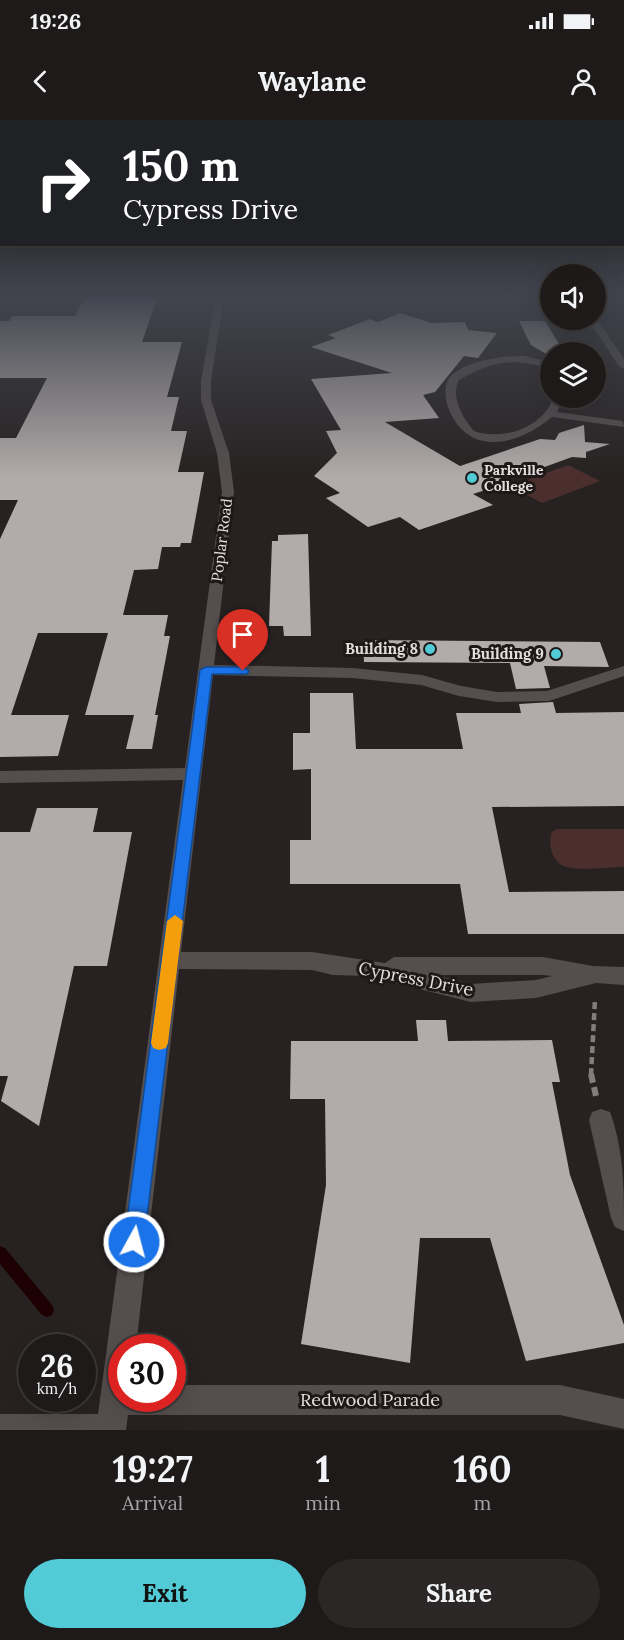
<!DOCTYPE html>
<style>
:root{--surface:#1d1a19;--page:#2a2726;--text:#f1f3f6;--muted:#a0a1a2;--line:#3b3838;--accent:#52cbd7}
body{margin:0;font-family:Lora,serif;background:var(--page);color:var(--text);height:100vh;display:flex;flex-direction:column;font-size:22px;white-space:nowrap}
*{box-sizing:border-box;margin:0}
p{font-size:20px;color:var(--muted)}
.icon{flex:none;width:33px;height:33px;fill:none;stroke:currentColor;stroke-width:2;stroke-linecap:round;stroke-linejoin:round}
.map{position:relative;height:1310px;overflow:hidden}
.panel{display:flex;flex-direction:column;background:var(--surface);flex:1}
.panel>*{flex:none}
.banner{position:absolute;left:0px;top:0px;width:624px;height:126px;box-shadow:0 6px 24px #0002,0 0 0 2px var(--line);background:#202124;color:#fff;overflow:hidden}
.controls{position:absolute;left:540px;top:144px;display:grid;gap:12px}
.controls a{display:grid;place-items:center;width:66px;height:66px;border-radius:50%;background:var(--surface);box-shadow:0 6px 24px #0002,0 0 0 2px var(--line);font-size:30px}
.speed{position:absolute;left:18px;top:1214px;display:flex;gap:12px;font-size:30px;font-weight:700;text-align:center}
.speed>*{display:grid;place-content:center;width:78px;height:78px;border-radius:50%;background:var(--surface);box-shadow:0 6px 24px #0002,0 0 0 2px var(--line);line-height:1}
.speed small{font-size:15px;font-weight:400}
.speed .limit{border:9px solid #d22;background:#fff;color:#111}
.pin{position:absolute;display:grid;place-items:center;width:51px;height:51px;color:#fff;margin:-62px -26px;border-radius:50% 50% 50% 0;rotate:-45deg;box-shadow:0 0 6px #0007}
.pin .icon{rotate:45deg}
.me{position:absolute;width:66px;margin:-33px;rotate:7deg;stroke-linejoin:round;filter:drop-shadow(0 0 4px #0008)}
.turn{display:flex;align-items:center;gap:21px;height:126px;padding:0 24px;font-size:27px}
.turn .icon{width:78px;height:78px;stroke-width:2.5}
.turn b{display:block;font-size:42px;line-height:51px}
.eta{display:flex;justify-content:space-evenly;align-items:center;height:102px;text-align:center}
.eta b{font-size:36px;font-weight:800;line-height:42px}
.button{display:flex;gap:12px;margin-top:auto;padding:12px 24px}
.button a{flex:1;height:69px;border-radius:36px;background:var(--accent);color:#111;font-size:24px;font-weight:800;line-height:69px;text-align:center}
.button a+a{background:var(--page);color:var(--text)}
.status{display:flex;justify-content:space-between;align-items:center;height:42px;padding:0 30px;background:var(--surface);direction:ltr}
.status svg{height:16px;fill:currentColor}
header{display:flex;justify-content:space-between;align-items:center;height:78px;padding:0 24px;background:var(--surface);font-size:27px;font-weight:800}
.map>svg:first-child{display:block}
.green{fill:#4b2f2d}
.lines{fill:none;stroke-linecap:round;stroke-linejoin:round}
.stream{fill:#1d0001;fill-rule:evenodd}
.building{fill:#b2abaa}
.path-far1{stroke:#837e7d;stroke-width:4.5;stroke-dasharray:7 4;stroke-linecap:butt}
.path{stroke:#837e7d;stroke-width:6;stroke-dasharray:9 4.5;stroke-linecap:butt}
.minor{fill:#544e4d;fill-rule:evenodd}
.route{fill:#1a73e8;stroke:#114b97;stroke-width:1.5}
.slow{fill:#f59e0b}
.poi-dot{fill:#52cbd7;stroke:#1e1818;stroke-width:2}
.labels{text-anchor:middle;stroke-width:6;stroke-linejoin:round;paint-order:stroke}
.far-poi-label{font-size:14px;font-weight:bold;fill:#e2dedd;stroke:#1e1818;text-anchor:start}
.street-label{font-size:15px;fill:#e2dedd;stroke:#1e1818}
.poi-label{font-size:15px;font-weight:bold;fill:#e2dedd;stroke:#1e1818;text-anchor:end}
.near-street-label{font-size:18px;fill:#e2dedd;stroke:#1e1818}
</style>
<div class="status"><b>19:26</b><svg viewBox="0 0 49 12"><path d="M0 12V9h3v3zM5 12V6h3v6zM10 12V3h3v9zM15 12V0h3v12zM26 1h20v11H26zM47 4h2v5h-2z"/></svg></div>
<header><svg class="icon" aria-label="back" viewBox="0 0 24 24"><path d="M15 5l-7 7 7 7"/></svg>Waylane<svg class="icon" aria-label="person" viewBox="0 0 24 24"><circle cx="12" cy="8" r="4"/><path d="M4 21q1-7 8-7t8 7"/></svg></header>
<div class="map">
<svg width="624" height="1310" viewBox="0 0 624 1310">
<rect width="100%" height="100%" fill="#272221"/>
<g class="green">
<path d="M568 345 600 361 542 383 510 366Z"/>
<path d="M557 709H624V747C607 747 584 751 567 747 553 744 547 724 552 712Z"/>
</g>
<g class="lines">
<path class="stream" d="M0 1126 5 1128 52 1185 54 1190 52 1195 47 1197 42 1195 0 1144Z"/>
</g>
<g class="building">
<path d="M86 176H154L153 179H157L142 222H182L167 277H179L171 311H187L178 352H204L191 423H181L180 427H162L158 449 134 450 123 495H168L164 516H170L155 595H85L108 513H38L11 595H69L58 636 0 637V419L18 380H0V318H16L47 258H0V201H9L12 196H75Z"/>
<path d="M400 193 432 203 465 202 468 210 497 213 478 238 464 236 435 272 423 275 439 298 385 302 460 346 540 319 555 320 559 313 584 305 585 322 610 324 586 332V338L572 337 539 349 540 347 487 365 492 368 473 374 493 385 419 410 400 397 368 407 326 378 340 373 314 356 337 333 326 311 341 310 311 259 392 253 311 227 336 218 328 215 370 199 378 202Z"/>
<path d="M519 201H545L564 232H550V236L531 225Z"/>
<path d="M308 414 311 516H284L283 506H269L272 421H278V415Z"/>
<path d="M363 520 600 522 609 547 544 546 550 568 516 569 510 543 364 542Z"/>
<path d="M310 573H353L356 629H463L456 593H521L519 584 553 582 556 593 624 592V686L492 687 509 772 624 771V814H468L460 764H290V720H311V649L293 650V613H310Z"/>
<path d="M134 595H158L152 629H126Z"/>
<path d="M37 688H98L93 712H132L107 846H74L39 1006 1 981 8 956H0V712H30Z"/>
<path d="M416 900H446L448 921 552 920 560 962H552L570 1055 624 1205V1223L526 1241 490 1118H420L410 1243 301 1224 326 1065 325 979H290L291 921H418Z"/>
</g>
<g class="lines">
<path class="path-far1" d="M591 955 595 879"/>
<path class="path" d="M591 954 596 976"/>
<g class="minor">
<path d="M216 176H224L211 261V280L229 333 234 372 214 545 352 548 422 555 461 566 497 572 547 571 624 546V556L549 581 497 582 459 576 421 565 352 558 213 555 181 832H312L385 843 394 837H543L593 846 624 847V865L596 863 536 878 471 882 368 856 333 855 312 850 179 849 136 1227H122V1278H172V1265H560L624 1279V1309L560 1295H128L126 1310H0V1294H98L183 660 0 663V651L185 648 222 372 217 333 201 280V261ZM434 855H543L552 856 536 860 471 864Z"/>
<path d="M593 202H599L624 239V249L619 246 591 204Z"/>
<path d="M525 236 550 242V248C510 239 497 239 459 260 450 277 463 298 474 311 502 321 543 308 553 278H563L557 292 623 301 624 307 552 297C516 327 465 338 447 284 445 275 444 265 450 257 465 241 505 235 525 236Z"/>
<path d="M601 989 610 992C624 1030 624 1071 624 1111L615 1107 611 1098 589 1000 592 992Z"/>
</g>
</g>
<linearGradient id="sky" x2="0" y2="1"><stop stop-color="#151312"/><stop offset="0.49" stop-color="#41444e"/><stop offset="1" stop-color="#41444e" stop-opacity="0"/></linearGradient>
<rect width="624" height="359" fill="url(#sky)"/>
<path class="route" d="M243 547 249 551 247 554H212L144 1122 141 1129 134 1132 127 1129 124 1122 200 550 206 547Z"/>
<path class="slow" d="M175 795 183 801 168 923 166 928 159 930 153 928 151 923 167 801Z"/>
<g class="poi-dot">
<circle cx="472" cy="358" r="6"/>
<circle cx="430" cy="529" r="6"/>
<circle cx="556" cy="534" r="6"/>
</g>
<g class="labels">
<g class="far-poi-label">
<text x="484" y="355">Parkville<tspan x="484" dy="16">College</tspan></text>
</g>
<g class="street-label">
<text transform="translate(222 420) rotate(-83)" y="5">Poplar Road</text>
</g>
<g class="poi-label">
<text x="418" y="534">Building 8</text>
<text x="544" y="539">Building 9</text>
</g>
<g class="near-street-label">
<text transform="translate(416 859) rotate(11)" y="6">Cypress Drive</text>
<text x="370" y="1286">Redwood Parade</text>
</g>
</g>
</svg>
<div class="controls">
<a><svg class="icon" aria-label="sound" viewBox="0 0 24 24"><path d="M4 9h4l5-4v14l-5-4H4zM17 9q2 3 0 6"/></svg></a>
<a><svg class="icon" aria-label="layers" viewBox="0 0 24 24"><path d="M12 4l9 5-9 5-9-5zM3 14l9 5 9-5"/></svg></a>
</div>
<div class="speed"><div>26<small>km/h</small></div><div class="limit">30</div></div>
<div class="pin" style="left:243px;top:551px;background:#d93025"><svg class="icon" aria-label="arrive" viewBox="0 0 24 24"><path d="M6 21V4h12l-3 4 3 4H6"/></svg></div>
<svg class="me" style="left:134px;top:1122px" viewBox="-20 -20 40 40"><circle r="17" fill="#1a73e8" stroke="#fff" stroke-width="3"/><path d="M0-11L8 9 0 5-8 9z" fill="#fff"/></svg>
<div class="banner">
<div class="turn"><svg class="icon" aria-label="right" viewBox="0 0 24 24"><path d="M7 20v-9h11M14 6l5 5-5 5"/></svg><div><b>150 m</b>Cypress Drive</div></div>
</div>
</div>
<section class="panel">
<div class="eta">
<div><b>19:27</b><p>Arrival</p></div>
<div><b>1</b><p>min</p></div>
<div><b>160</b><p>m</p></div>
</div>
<div class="button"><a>Exit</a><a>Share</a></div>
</section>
